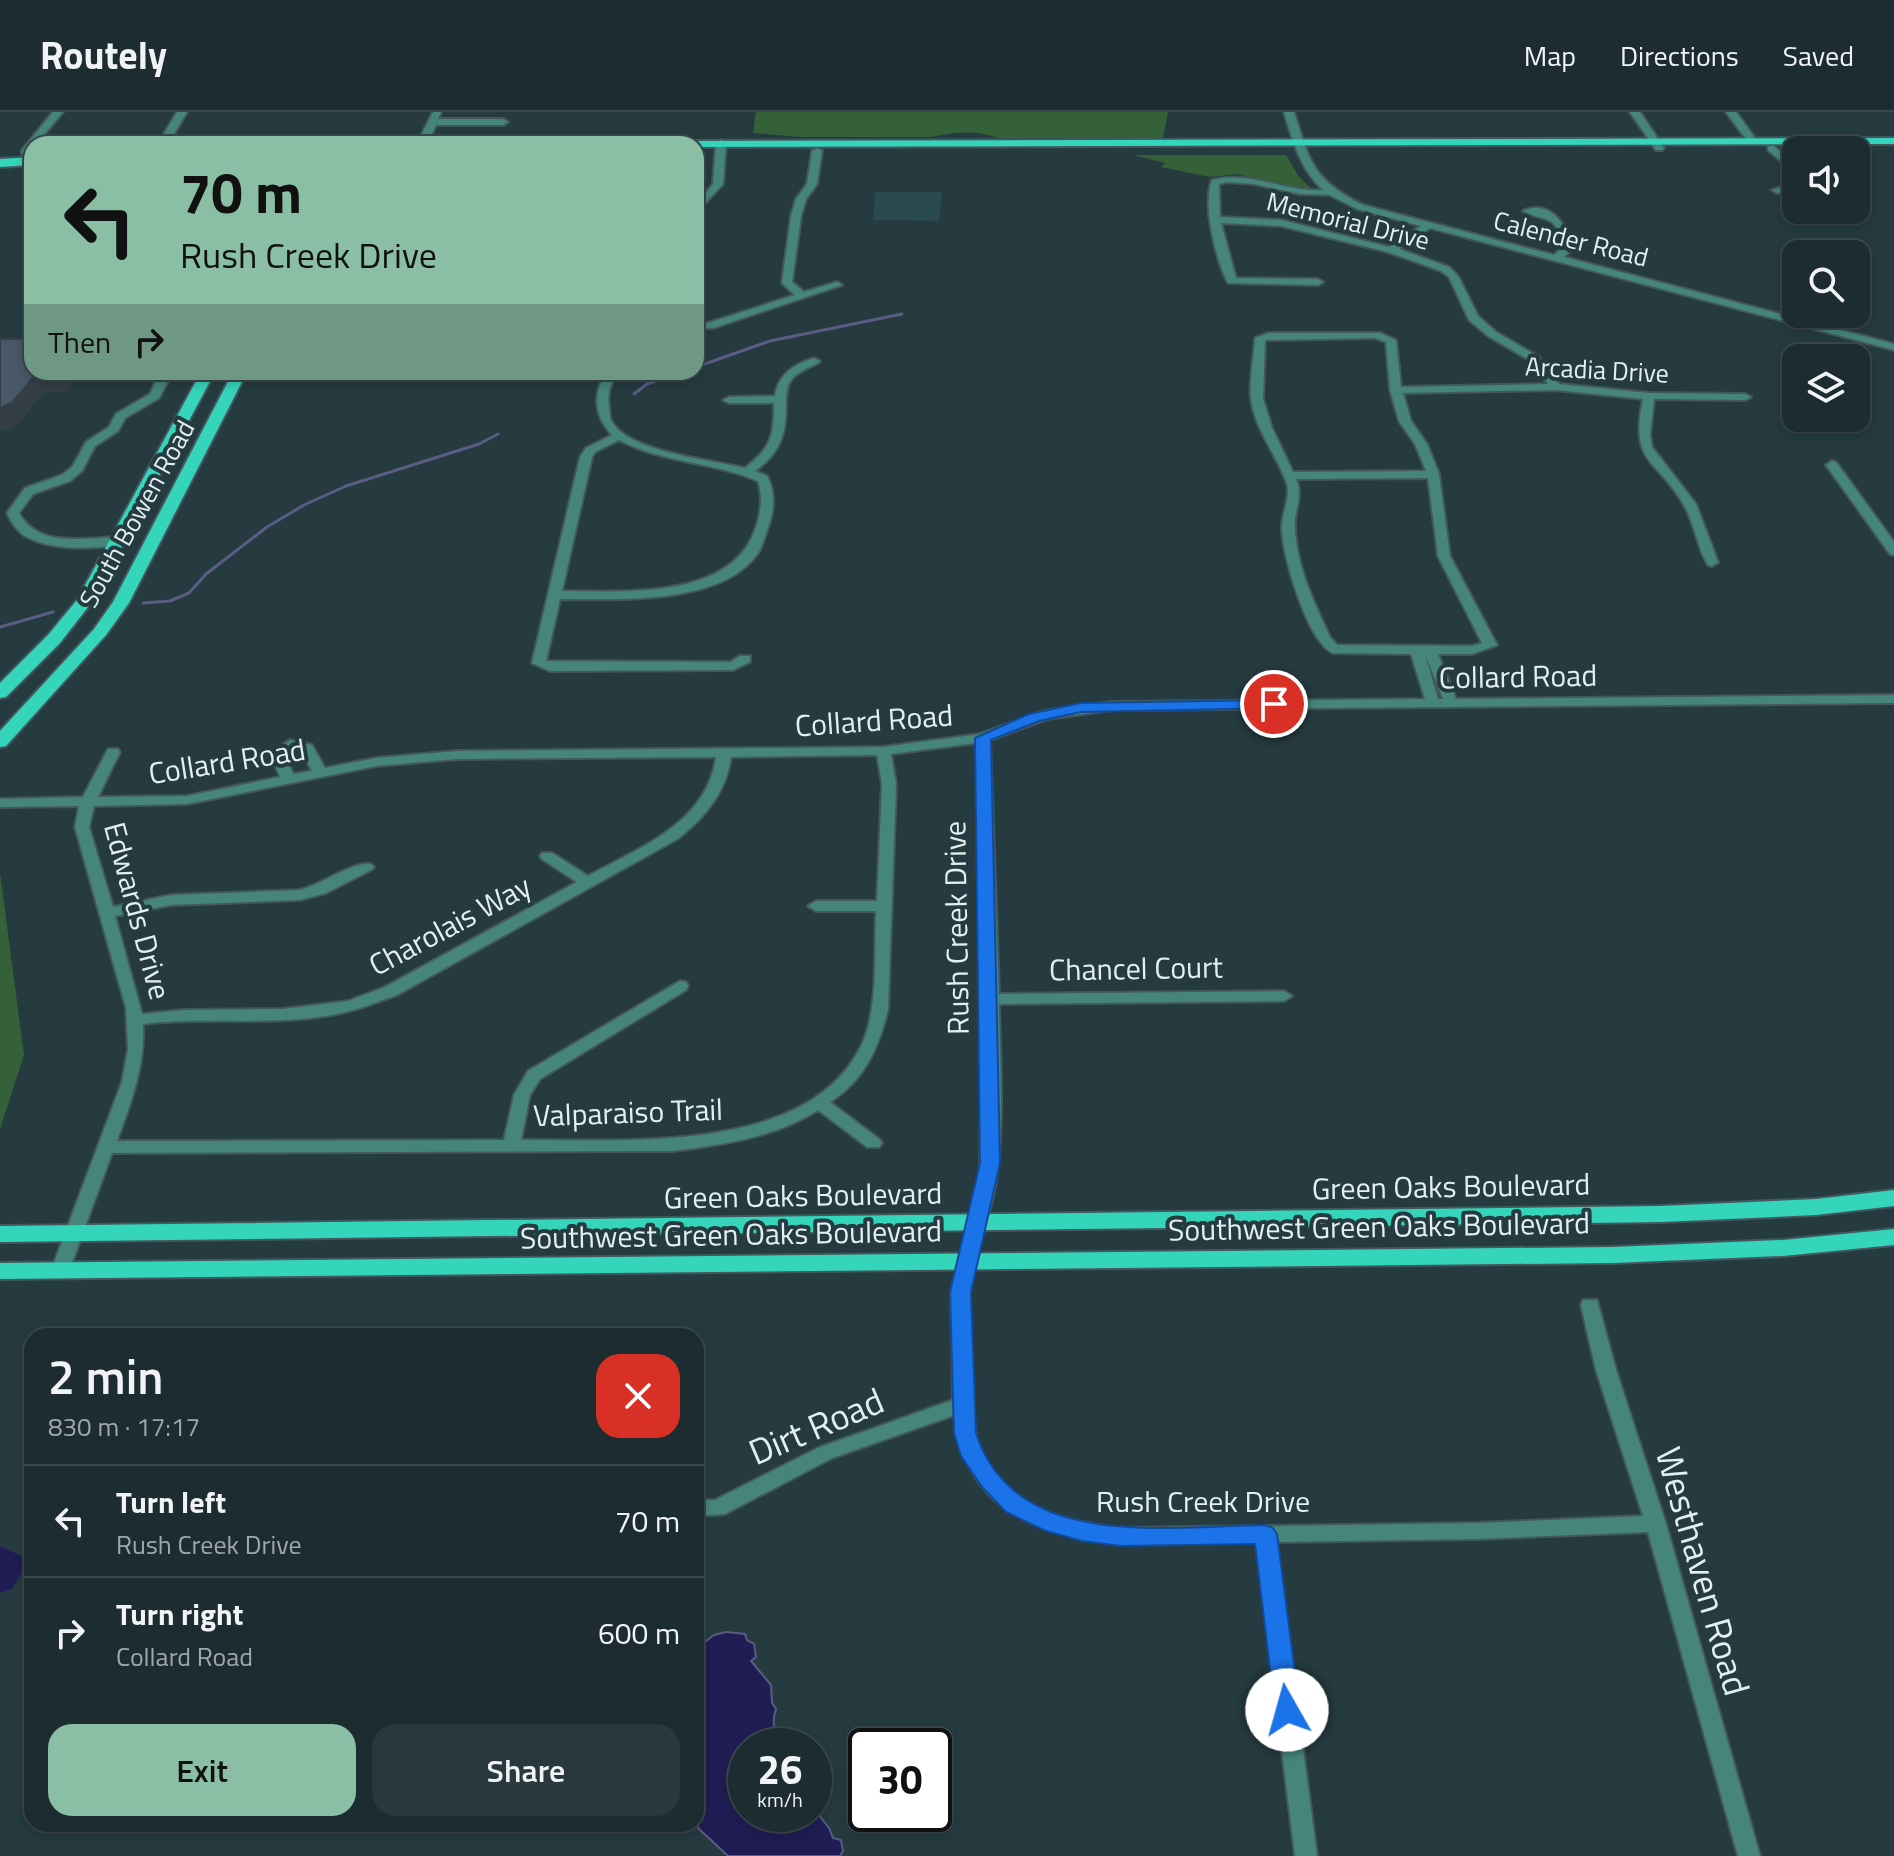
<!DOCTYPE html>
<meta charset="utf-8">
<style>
:root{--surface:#1c2c30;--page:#29383c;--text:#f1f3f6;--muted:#a0a7ab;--line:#3a484c;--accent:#8abfa5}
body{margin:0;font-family:"Titillium Web",sans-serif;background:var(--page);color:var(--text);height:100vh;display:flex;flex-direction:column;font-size:30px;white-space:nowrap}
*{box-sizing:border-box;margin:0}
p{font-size:26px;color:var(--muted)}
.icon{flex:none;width:44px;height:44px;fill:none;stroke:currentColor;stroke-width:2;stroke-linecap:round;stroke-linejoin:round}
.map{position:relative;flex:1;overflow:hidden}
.panel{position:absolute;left:24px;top:1216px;width:680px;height:504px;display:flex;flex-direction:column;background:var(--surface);border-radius:24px;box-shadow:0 4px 12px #0003,0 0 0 2px var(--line)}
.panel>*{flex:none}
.guide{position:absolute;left:24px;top:24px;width:680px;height:244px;border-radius:24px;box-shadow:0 4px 12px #0003,0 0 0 2px var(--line);background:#8abfa5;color:#111;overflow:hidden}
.fabs{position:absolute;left:1782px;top:24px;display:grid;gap:16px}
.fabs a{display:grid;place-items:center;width:88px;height:88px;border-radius:16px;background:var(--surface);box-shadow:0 4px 12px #0003,0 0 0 2px var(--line);font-size:40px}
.speed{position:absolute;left:728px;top:1616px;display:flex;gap:16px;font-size:40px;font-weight:700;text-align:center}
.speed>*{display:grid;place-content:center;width:104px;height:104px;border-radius:50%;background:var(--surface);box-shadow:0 4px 12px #0003,0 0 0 2px var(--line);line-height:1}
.speed small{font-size:20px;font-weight:400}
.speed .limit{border:4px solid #111;border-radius:12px;background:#fff;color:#111}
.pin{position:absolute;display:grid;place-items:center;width:68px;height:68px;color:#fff;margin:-34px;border:4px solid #fff;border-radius:50%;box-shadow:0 2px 8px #0007}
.me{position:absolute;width:88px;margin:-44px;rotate:353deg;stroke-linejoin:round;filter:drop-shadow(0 0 6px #0008)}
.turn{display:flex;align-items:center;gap:28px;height:168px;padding:0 24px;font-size:36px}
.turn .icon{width:104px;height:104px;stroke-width:2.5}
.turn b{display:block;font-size:56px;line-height:68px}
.then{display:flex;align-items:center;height:76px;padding:0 24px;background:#0003;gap:16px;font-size:30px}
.round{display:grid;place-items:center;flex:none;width:84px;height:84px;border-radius:24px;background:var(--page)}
.headline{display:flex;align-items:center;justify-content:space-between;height:136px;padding:0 24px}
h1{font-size:48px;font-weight:600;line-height:60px}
.primary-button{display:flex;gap:16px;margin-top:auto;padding:16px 24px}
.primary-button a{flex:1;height:92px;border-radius:24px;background:var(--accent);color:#111;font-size:32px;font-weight:600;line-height:92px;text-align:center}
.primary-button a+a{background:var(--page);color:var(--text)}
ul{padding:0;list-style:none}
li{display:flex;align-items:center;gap:24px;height:112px;padding:0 24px;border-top:2px solid var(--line)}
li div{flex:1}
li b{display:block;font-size:30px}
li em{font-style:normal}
header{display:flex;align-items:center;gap:48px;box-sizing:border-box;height:112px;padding:0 40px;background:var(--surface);border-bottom:2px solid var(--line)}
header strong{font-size:38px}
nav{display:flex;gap:44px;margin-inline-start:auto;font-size:28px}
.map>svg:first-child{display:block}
.built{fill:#2a4950}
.green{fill:#356139}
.water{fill:#1f1d53;stroke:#5a5c83;stroke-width:2}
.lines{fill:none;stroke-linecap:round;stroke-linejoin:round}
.stream{stroke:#5a5c83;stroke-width:3}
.river{fill:#1f1d53;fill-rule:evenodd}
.minor-casing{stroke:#43585d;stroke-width:4}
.major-casing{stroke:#43585d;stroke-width:4}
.minor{fill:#46867a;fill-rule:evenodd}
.major{fill:#35d5bc;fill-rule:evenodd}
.shaded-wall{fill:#333e47}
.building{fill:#495866;stroke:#333e47;stroke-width:2}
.route{fill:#1a73e8;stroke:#114b97;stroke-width:2}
.labels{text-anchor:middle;stroke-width:8;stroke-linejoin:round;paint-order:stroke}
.far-street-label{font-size:26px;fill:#e3f0f3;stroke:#253b40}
.street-label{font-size:30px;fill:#e3f0f3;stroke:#253b40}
.near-street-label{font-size:36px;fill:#e3f0f3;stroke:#253b40}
</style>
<header>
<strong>Routely</strong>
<nav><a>Map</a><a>Directions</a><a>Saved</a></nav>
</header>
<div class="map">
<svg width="1894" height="1744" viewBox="0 0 1894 1744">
<rect width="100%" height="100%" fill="#253b40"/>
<path class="built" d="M875 80H942L939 109 873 108Z"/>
<g class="green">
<path d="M756 0H1168L1163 26H998C976 18 955 20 932 25H800L753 21Z"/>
<path d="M1133 43H1286L1299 65 1313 78 1308 80 1237 62 1210 65 1161 55 1165 51Z"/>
<path d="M0 761 24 943 0 1017Z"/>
</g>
<path class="water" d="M726 1520 745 1522 747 1528 754 1532 756 1545 751 1549 771 1573 772 1591 776 1597C769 1616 779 1622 786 1634H746V1702H814V1697L829 1716 833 1726 841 1728 843 1739 840 1744H728L698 1716 696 1537 714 1523Z"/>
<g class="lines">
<g class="stream">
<path d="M696 255 770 229 902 202"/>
<path d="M634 282 647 272 682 260"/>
<path d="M143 491 170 489 189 481 206 462 267 415 304 393 346 374 479 332 498 322"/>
<path d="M0 515 53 500"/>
</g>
<path class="river" d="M0 1434 21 1444 26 1454 12 1477 0 1481Z"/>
<defs>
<g id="minor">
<path d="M53 0H63L36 32H32L28 42H22V38Z"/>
<path d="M177 0H187L168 32H158Z"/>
<path d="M433 0H441L438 7H503L508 10 503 13H436L427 32H417Z"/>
<path d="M1284 0H1294C1310 51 1313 68 1363 93L1554 143 1562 136C1558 100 1545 111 1523 99 1548 86 1570 114 1572 137L1564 145 1894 232V238L1430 116 1399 137 1449 155 1458 164 1478 204 1496 220 1539 245 1559 272 1649 281 1745 282 1751 285 1745 288 1654 287 1650 323 1652 335 1696 392 1718 450 1712 454 1708 453C1697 435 1695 413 1685 395 1658 345 1629 355 1643 287L1556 278 1403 281 1411 309 1427 332 1439 362 1450 444 1497 533 1472 542H1438L1456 587 1894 583V591L1111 598 1047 607 990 628 999 882 1284 879 1292 884 1284 889 999 892C1000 948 1004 1007 997 1062 993 1096 979 1129 972 1162 966 1193 969 1228 971 1259 972 1285 972 1313 980 1337 1000 1395 1068 1410 1121 1416L1477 1411 1643 1404 1596 1258 1581 1193 1583 1188H1597L1616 1258 1666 1412 1760 1744H1738L1648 1420 1477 1427 1276 1430 1317 1744H1295L1256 1430C1147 1432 970 1453 955 1303L832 1346 725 1402 696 1404V1388H715L818 1336 953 1288 951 1180 980 1064 983 890 981 887 983 884 976 631 891 642 896 672 888 897C879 935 865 968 830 990L879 1027 882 1031 879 1035H867L818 998C776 1025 722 1033 673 1039L112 1041 69 1159 66 1164H54L51 1159 122 970 128 937 126 896 75 715 79 694 0 695V687L83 685 108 637H118L120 640 98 685 187 684 280 665 270 641 290 628 312 633 325 656 376 646 457 639 883 635 980 622 1044 599 1111 590 1425 587 1411 542 1333 541C1308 531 1281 441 1282 414 1282 401 1291 384 1287 372 1277 343 1255 318 1251 287 1249 268 1254 245 1255 226L1269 221H1380L1396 228 1401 275 1548 272 1531 249 1488 224 1469 208 1449 165 1441 159 1388 140 1281 114 1221 111 1236 166 1318 167 1323 170 1318 173 1228 171C1216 148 1202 93 1212 68 1250 58 1284 80 1323 78 1300 57 1293 29 1284 0ZM1227 70 1254 72 1300 82 1330 83 1357 97 1421 114 1389 135 1281 108 1220 105 1219 72ZM1375 226 1386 230 1390 278 1399 309 1415 332 1426 359 1293 360 1272 316 1263 287 1265 228ZM1428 366 1438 444 1482 531 1472 534 1337 533 1330 525C1314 490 1297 457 1295 417 1293 401 1304 383 1296 367ZM1425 542 1443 587H1438ZM292 637 301 639 312 659 293 662 285 642ZM877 643 882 672 877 789H816L808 794 816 799H876C874 838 879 896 862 932 810 1044 623 1027 521 1028L530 983 540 967 686 878 688 874 686 870 680 869 528 959 514 983 504 1028 117 1029C131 990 145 955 143 912 207 904 273 915 337 902 358 898 377 890 397 883L679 726C706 704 726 680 731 645ZM716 645C707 711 641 735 588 764L552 741H542L540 744 542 747 577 770 385 875 348 889 283 897 185 898 142 902 115 804 171 793 300 788 326 781 371 758 374 755 371 752C353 749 321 773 300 778L171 783 113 795 89 715 94 694 187 692 376 654 457 647Z"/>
<path d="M1630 0H1640L1664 36 1662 38H1656Z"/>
<path d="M1726 0H1736L1757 29 1755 31H1749Z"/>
<path d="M721 28 726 31 723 72 696 101V92L713 72 716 31Z"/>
<path d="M1768 34H1774L1796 54V62L1768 38Z"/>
<path d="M817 36 822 39 817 72 806 87 801 104 792 170 804 180 837 170 842 173 713 216 696 217V211H708L795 183 782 171 791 104 796 87 807 72 812 39Z"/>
<path d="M1796 71V77L1777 81 1772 78Z"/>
<path d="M1856 74 1864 76 1866 78 1856 80Z"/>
<path d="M814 246 820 249 818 251C808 256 797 260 791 268 786 275 786 285 786 293 786 323 780 341 755 359L767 364C776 381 774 401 767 418 765 425 762 434 758 441 722 494 616 487 560 487L546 549 730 550 740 544H750V550L733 558 550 559 532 551 580 345 586 336 612 323C594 304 592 282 607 260H619C610 271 607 281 609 295 610 299 609 304 611 308 626 340 713 348 745 356 772 335 774 323 774 291H729L723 288 729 285 775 284C778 262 795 252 814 246ZM619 328C663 351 713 350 758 369 764 387 760 406 753 423 725 488 621 479 562 479L592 345 595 340Z"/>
<path d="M152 260H164L167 271 159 286 125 306 118 319 95 334 82 359 70 369 33 382 19 401C38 436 84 426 118 425L122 426V432C95 437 53 439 27 425 17 420 12 411 7 401L25 376 62 363 73 354 86 330 109 315 116 302 150 282 155 271Z"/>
<path d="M1832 349 1836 350 1894 430V443L1890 442 1826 353Z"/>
</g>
<g id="major">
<path d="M1894 26V32L696 35V32H658L664 29Z"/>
<path d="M32 45V53L0 55V47Z"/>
<path d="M201 260H215L92 490 60 531 6 585 0 586V571L48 523 77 488Z"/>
<path d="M233 260H247L129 491 106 523 6 634 0 635V619L94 517 113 490Z"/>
<path d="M1894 1078V1094L1816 1103 1661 1110 0 1130V1114L1661 1094 1816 1087Z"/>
<path d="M1894 1117V1133L1783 1144 1613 1151 0 1167V1151L1613 1135 1783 1128Z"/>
</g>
</defs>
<use href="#minor" class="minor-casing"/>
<use href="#major" class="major-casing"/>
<use href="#minor" class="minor"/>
<use href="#major" class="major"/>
</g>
<path class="shaded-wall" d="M36 260H74L75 267 69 279 43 281 18 313 0 320V296Z"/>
<path class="building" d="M0 227H32V260H38L12 291 0 296Z"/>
<path class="route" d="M1274 588 1282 592 1280 596 1081 600 1039 609 991 628 1000 1051 971 1180 976 1321C1014 1440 1167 1414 1265 1413L1273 1416 1277 1422 1300 1598 1296 1605 1287 1608 1279 1605 1275 1598 1255 1432 1121 1434 1082 1429 1046 1419 1006 1400 982 1375 961 1344 954 1321 950 1180 980 1051 975 626 1029 602 1081 591Z"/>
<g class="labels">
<g class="far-street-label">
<text transform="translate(1348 109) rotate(14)" y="9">Memorial Drive</text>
<text transform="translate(1571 127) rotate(14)" y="9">Calender Road</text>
<text transform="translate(1597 258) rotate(3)" y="9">Arcadia Drive</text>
<text transform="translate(137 402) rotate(-61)" y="9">South Bowen Road</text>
</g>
<g class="street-label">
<text transform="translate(1518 565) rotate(-1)" y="10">Collard Road</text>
<text transform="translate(874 609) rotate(-4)" y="10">Collard Road</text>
<text transform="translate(227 650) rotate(-9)" y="10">Collard Road</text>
<text transform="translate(137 799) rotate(75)" y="10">Edwards Drive</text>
<text transform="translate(450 814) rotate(-28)" y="10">Charolais Way</text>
<text transform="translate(957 816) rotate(-91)" y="10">Rush Creek Drive</text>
<text transform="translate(1136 857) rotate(-1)" y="10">Chancel Court</text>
<text transform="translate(628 1001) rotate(-2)" y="10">Valparaiso Trail</text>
<text transform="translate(1451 1075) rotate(-1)" y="10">Green Oaks Boulevard</text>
<text transform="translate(803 1084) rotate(-1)" y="10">Green Oaks Boulevard</text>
<text transform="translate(1379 1115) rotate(-1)" y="10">Southwest Green Oaks Boulevard</text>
<text transform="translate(731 1123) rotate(-1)" y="10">Southwest Green Oaks Boulevard</text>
<text x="1203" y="1400">Rush Creek Drive</text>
</g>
<g class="near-street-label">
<text transform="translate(816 1314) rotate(-23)" y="13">Dirt Road</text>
<text transform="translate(1703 1459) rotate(74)" y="13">Westhaven Road</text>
</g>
</g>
</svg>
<div class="fabs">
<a><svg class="icon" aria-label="sound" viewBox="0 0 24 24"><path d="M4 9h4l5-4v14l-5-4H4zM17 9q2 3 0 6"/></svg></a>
<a><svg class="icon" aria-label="search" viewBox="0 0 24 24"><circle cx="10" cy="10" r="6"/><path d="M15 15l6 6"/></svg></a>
<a><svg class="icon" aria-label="layers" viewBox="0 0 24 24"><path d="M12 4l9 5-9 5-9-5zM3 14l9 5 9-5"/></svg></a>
</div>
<div class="speed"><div>26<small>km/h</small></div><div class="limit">30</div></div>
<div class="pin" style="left:1274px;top:592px;background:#d93025"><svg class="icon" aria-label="arrive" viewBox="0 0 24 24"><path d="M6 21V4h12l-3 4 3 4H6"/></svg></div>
<svg class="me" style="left:1287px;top:1598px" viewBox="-20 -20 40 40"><circle r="19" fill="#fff"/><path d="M0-13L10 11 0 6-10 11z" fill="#1a73e8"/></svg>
<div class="guide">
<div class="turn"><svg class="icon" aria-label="left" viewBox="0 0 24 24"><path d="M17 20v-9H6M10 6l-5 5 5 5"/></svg><div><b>70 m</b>Rush Creek Drive</div></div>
<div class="then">Then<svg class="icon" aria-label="right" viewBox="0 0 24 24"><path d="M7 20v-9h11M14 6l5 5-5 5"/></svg></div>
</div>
<section class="panel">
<div class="headline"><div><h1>2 min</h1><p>830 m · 17:17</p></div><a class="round" style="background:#d93025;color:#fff"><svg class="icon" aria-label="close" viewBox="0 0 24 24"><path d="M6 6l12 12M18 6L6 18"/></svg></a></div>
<ul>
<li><svg class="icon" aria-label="left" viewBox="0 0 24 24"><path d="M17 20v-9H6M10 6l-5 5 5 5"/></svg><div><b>Turn left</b><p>Rush Creek Drive</p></div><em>70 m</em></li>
<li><svg class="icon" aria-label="right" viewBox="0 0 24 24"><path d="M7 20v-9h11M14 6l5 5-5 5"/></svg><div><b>Turn right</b><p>Collard Road</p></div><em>600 m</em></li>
</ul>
<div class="primary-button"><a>Exit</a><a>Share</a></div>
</section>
</div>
